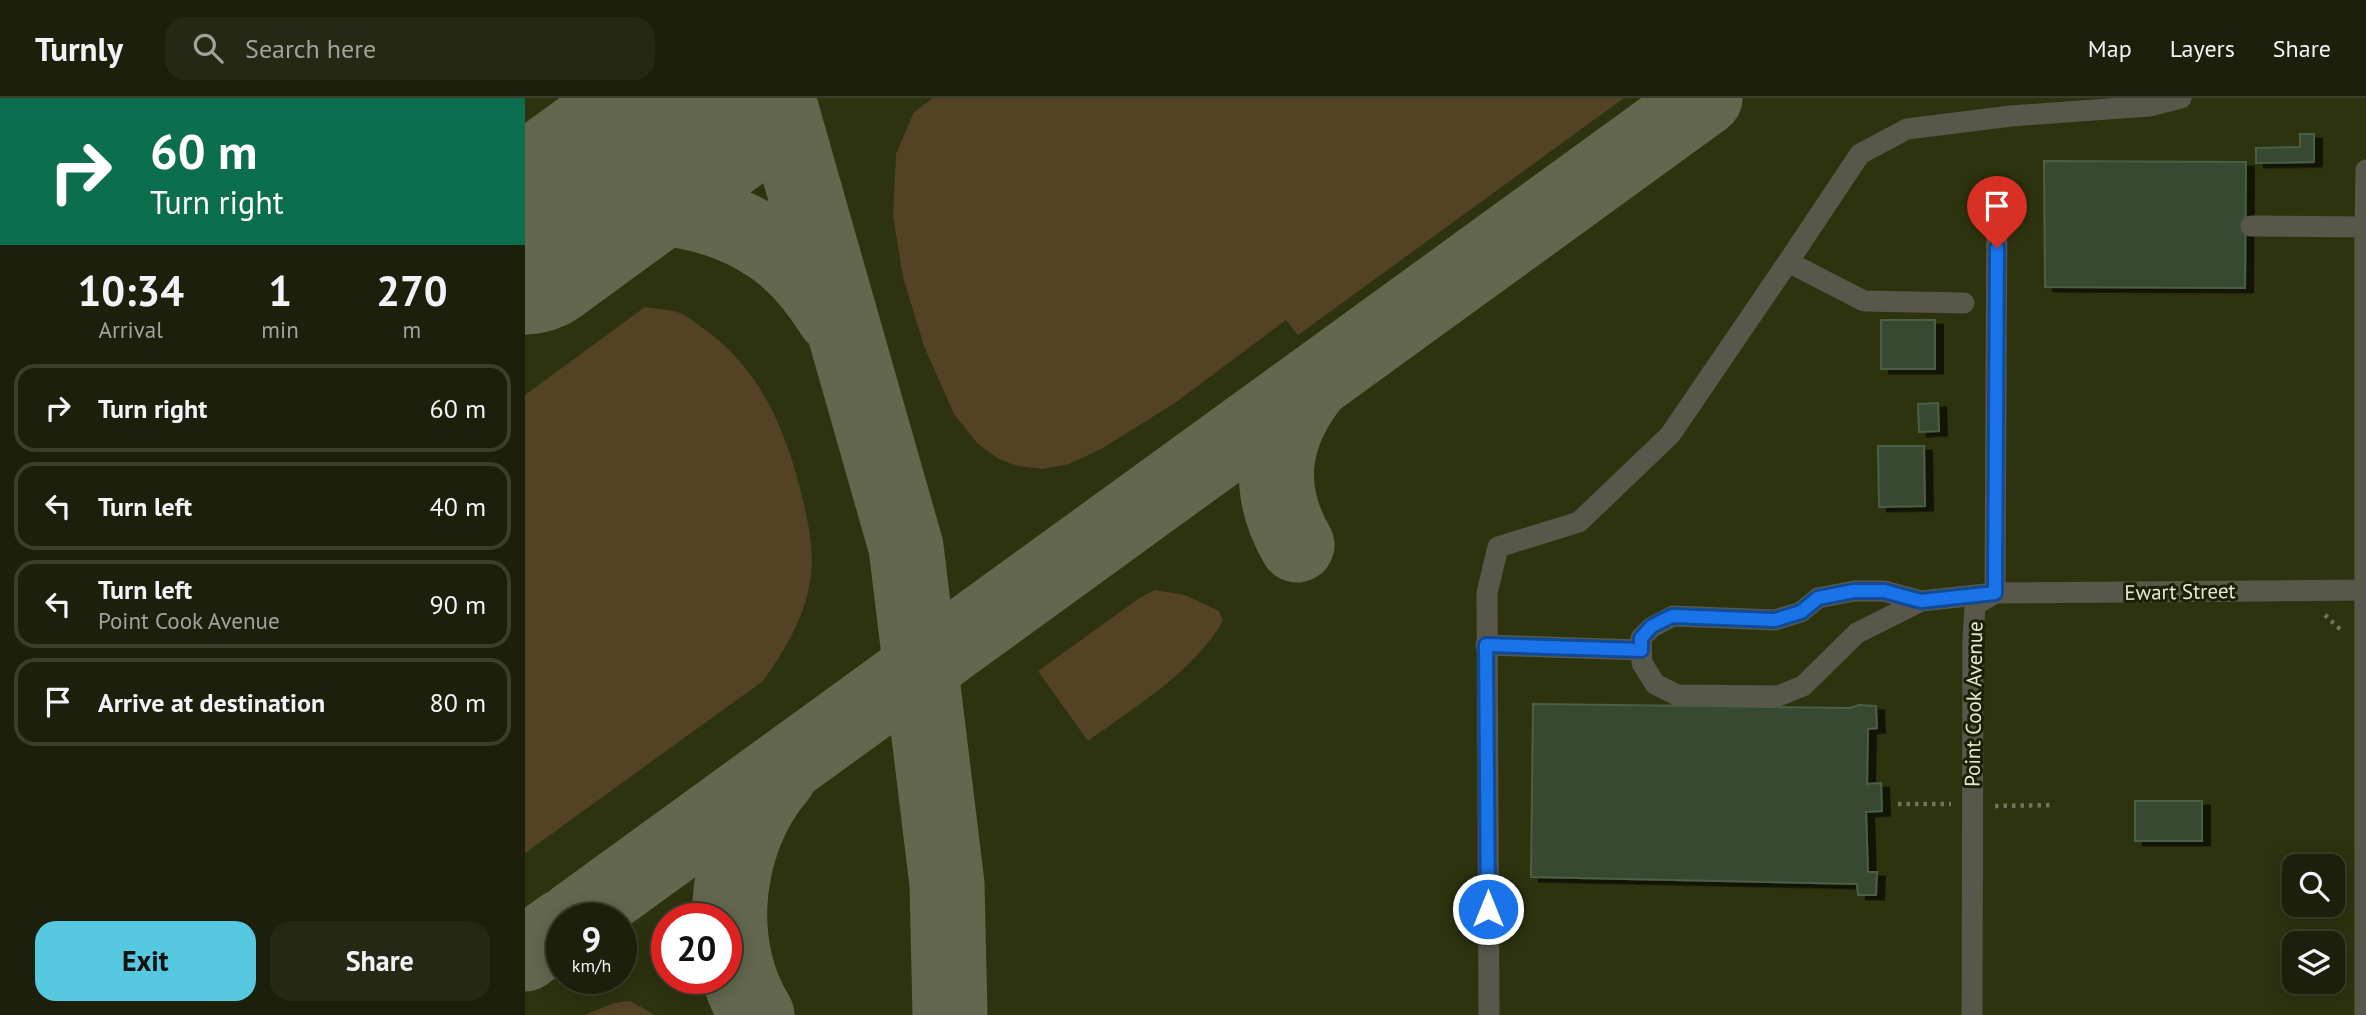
<!DOCTYPE html>
<style>
:root{--surface:#1c200a;--page:#252813;--text:#f1f3f6;--muted:#a0a39c;--line:#3a3e2b;--accent:#56c9e1}
body{margin:0;font-family:"PT Sans",sans-serif;background:var(--page);color:var(--text);height:100vh;display:flex;flex-direction:column;font-size:26px;white-space:nowrap}
*{box-sizing:border-box;margin:0}
p{font-size:23px;color:var(--muted)}
.icon{flex:none;width:38px;height:38px;fill:none;stroke:currentColor;stroke-width:2;stroke-linecap:round;stroke-linejoin:round}
.map{position:relative;flex:1;overflow:hidden}
.sheet{display:flex;flex-direction:column;background:var(--surface);width:525px}
.sheet>*{flex:none}
.top-card{background:#0b6e4f;color:#fff;overflow:hidden}
.fabs{position:absolute;left:1757px;top:756px;display:grid;gap:14px}
.fabs a{display:grid;place-items:center;width:63px;height:63px;border-radius:14px;background:var(--surface);box-shadow:0 4px 18px #0003,0 0 0 2px var(--line);font-size:35px}
.speed{position:absolute;left:21px;top:805px;display:flex;gap:14px;font-size:35px;font-weight:700;text-align:center}
.speed>*{display:grid;place-content:center;width:91px;height:91px;border-radius:50%;background:var(--surface);box-shadow:0 4px 18px #0003,0 0 0 2px var(--line);line-height:1}
.speed small{font-size:18px;font-weight:400}
.speed .limit{border:10px solid #d22;background:#fff;color:#111}
.pin{position:absolute;display:grid;place-items:center;width:60px;height:60px;color:#fff;margin:-72px -30px;border-radius:50% 50% 50% 0;rotate:-45deg;box-shadow:0 0 7px #0007}
.pin .icon{rotate:45deg}
.me{position:absolute;width:77px;margin:-38px;rotate:0deg;stroke-linejoin:round;filter:drop-shadow(0 0 5px #0008)}
.turn{display:flex;align-items:center;gap:24px;height:147px;padding:0 35px;font-size:32px}
.turn .icon{width:91px;height:91px;stroke-width:2.5}
.turn b{display:block;font-size:49px;line-height:60px}
.eta{display:flex;justify-content:space-evenly;align-items:center;height:119px;text-align:center}
.eta b{font-size:42px;font-weight:800;line-height:49px}
.primary-button{display:flex;gap:14px;margin-top:auto;padding:14px 35px}
.primary-button a{flex:1;height:80px;border-radius:21px;background:var(--accent);color:#111;font-size:28px;font-weight:800;line-height:80px;text-align:center}
.primary-button a+a{background:var(--page);color:var(--text)}
ul{padding:0;list-style:none}
li{display:flex;align-items:center;gap:21px;height:88px;margin:0 14px 10px;padding:0 21px;border:4px solid var(--line);border-radius:21px}
li div{flex:1}
li b{display:block;font-size:26px}
li em{font-style:normal}
header{display:flex;align-items:center;gap:42px;box-sizing:border-box;height:98px;padding:0 35px;background:var(--surface);border-bottom:2px solid var(--line)}
header strong{font-size:33px}
nav{display:flex;gap:38px;margin-inline-start:auto;font-size:24px}
.search{width:490px;height:63px;background:var(--page);display:flex;align-items:center;gap:18px;box-sizing:border-box;padding:0 24px;border-radius:21px;color:var(--muted);font-size:26px}
main{display:flex;flex:1;min-height:0}
.map>svg:first-child{display:block}
.built{fill:#2d330f;fill-rule:evenodd}
.green{fill:#544224}
.lines{fill:none;stroke-linecap:round;stroke-linejoin:round}
.taxiway{stroke:#62674e;stroke-width:75}
.runway{stroke:#62674e;stroke-width:189}
.building{fill:#374930;stroke:#4c5e45;stroke-width:2;filter:url(#shadow)}
.path{stroke:#6f745c;stroke-width:4.5;stroke-dasharray:3.5 5;stroke-linecap:butt}
.minor{stroke:#59574a;stroke-width:21}
.route-casing{stroke:#114b97;stroke-width:18}
.route{stroke:#1a73e8;stroke-width:12}
.labels{text-anchor:middle;stroke-width:6;stroke-linejoin:round;paint-order:stroke}
.street-label{font-size:21px;fill:#e3e7d6;stroke:#1c2005}
</style>
<header>
<strong>Turnly</strong>
<div class="search"><svg class="icon" aria-label="search" viewBox="0 0 24 24"><circle cx="10" cy="10" r="6"/><path d="M15 15l6 6"/></svg>Search here</div>
<nav><a>Map</a><a>Layers</a><a>Share</a></nav>
</header>
<main>
<section class="sheet">
<div class="top-card">
<div class="turn"><svg class="icon" aria-label="right" viewBox="0 0 24 24"><path d="M7 20v-9h11M14 6l5 5-5 5"/></svg><div><b>60 m</b>Turn right</div></div>
</div>
<div class="eta">
<div><b>10:34</b><p>Arrival</p></div>
<div><b>1</b><p>min</p></div>
<div><b>270</b><p>m</p></div>
</div>
<ul>
<li><svg class="icon" aria-label="right" viewBox="0 0 24 24"><path d="M7 20v-9h11M14 6l5 5-5 5"/></svg><div><b>Turn right</b></div><em>60 m</em></li>
<li><svg class="icon" aria-label="left" viewBox="0 0 24 24"><path d="M17 20v-9H6M10 6l-5 5 5 5"/></svg><div><b>Turn left</b></div><em>40 m</em></li>
<li><svg class="icon" aria-label="left" viewBox="0 0 24 24"><path d="M17 20v-9H6M10 6l-5 5 5 5"/></svg><div><b>Turn left</b><p>Point Cook Avenue</p></div><em>90 m</em></li>
<li><svg class="icon" aria-label="arrive" viewBox="0 0 24 24"><path d="M6 21V4h12l-3 4 3 4H6"/></svg><div><b>Arrive at destination</b></div><em>80 m</em></li>
</ul>
<div class="primary-button"><a>Exit</a><a>Share</a></div>
</section>
<div class="map">
<svg width="1841" height="917" viewBox="0 0 1841 917">
<defs>
<filter id="shadow"><feDropShadow dx="8" dy="4.5" stdDeviation="0" flood-color="#0009"/></filter>
</defs>
<rect width="100%" height="100%" fill="#252a0e"/>
<path class="built" d="M0 0H1841V917H0ZM1769 768H1808V807H1769ZM37 821H96V880H37ZM142 821H201V880H142ZM1769 845H1808V884H1769Z"/>
<g class="green">
<path d="M408 0H1099L773 237 761 222 650 305 576 351 544 366 518 371 493 368 474 361 453 346 429 316 399 248 378 179 368 118 371 56 389 14Z"/>
<path d="M120 209C131 211 142 211 152 214 160 216 168 223 175 228 235 269 260 330 277 398 283 424 289 450 286 477 281 517 261 551 238 583L0 755V297Z"/>
<path d="M630 492 660 497 694 513 698 523C666 576 612 607 563 643L513 573 616 499Z"/>
<path d="M105 903 130 917H60L89 905Z"/>
</g>
<g class="lines">
<g class="taxiway">
<path d="M253 0 381 449 422 786 425 917"/>
<path d="M111 61 146 29 170 0"/>
<path d="M0 146C20 134 41 122 63 116 123 100 193 113 244 147 272 165 292 191 309 218"/>
<path d="M772 447C738 389 748 334 789 284"/>
<path d="M49 821 1180 0"/>
<path d="M0 856 37 829"/>
<path d="M232 917C187 846 200 740 254 678"/>
</g>
<path class="runway" d="M0 142 195 0"/>
</g>
<g class="building">
<path d="M1775 36H1789V64L1731 65V50L1775 49Z"/>
<path d="M1519 63 1721 64 1720 190 1520 189Z"/>
<rect x="1356" y="222" width="54" height="49"/>
<path d="M1413 305 1414 333 1394 334 1393 306Z"/>
<path d="M1353 348H1399L1400 408 1354 409Z"/>
<path d="M1008 606 1325 610 1334 607 1351 608 1352 630 1343 631 1342 686 1356 685 1357 713 1341 714 1343 774H1352L1351 797H1333L1332 786 1006 779Z"/>
<rect x="1610" y="703" width="67" height="40"/>
</g>
<g class="lines">
<g class="path">
<path d="M1800 517 1816 532"/>
<path d="M1373 706H1426"/>
<path d="M1470 708 1529 707"/>
<path d="M1762 837 1796 835 1817 842"/>
</g>
<g class="minor">
<path d="M1726 128 1840 129V917"/>
<path d="M1840 129 1841 72"/>
<path d="M1439 205 1339 203 1263 164 1335 56 1382 31 1486 18 1624 8 1656 0"/>
<path d="M1396 503 1359 493H1329L1293 500 1276 514 1250 522 1148 518 1127 529 1116 540 1117 565 1130 586 1152 597 1253 598 1278 588 1332 535 1396 503 1470 495 1841 492"/>
<path d="M961 547 1116 552"/>
<path d="M964 917 962 495 973 449 1054 424 1145 337 1263 164"/>
<path d="M1447 917 1448 542 1450 507 1470 495 1472 97"/>
</g>
</g>
<g class="lines">
<defs>
<path id="route" d="M963 811 961 547 1116 552V540L1127 528 1147 518 1250 522 1276 514 1293 500 1329 493H1359L1396 503 1470 495 1472 150"/>
</defs>
<use href="#route" class="route-casing"/>
<use href="#route" class="route"/>
</g>
<g class="labels">
<g class="street-label">
<text transform="translate(1655 494) rotate(-1)" y="7">Ewart Street</text>
<text transform="translate(1449 606) rotate(-89)" y="7">Point Cook Avenue</text>
</g>
</g>
</svg>
<div class="fabs">
<a><svg class="icon" aria-label="search" viewBox="0 0 24 24"><circle cx="10" cy="10" r="6"/><path d="M15 15l6 6"/></svg></a>
<a><svg class="icon" aria-label="layers" viewBox="0 0 24 24"><path d="M12 4l9 5-9 5-9-5zM3 14l9 5 9-5"/></svg></a>
</div>
<div class="speed"><div>9<small>km/h</small></div><div class="limit">20</div></div>
<div class="pin" style="left:1472px;top:150px;background:#d93025"><svg class="icon" aria-label="arrive" viewBox="0 0 24 24"><path d="M6 21V4h12l-3 4 3 4H6"/></svg></div>
<svg class="me" style="left:963px;top:811px" viewBox="-20 -20 40 40"><circle r="17" fill="#1a73e8" stroke="#fff" stroke-width="3"/><path d="M0-11L8 9 0 5-8 9z" fill="#fff"/></svg>
</div>
</main>
